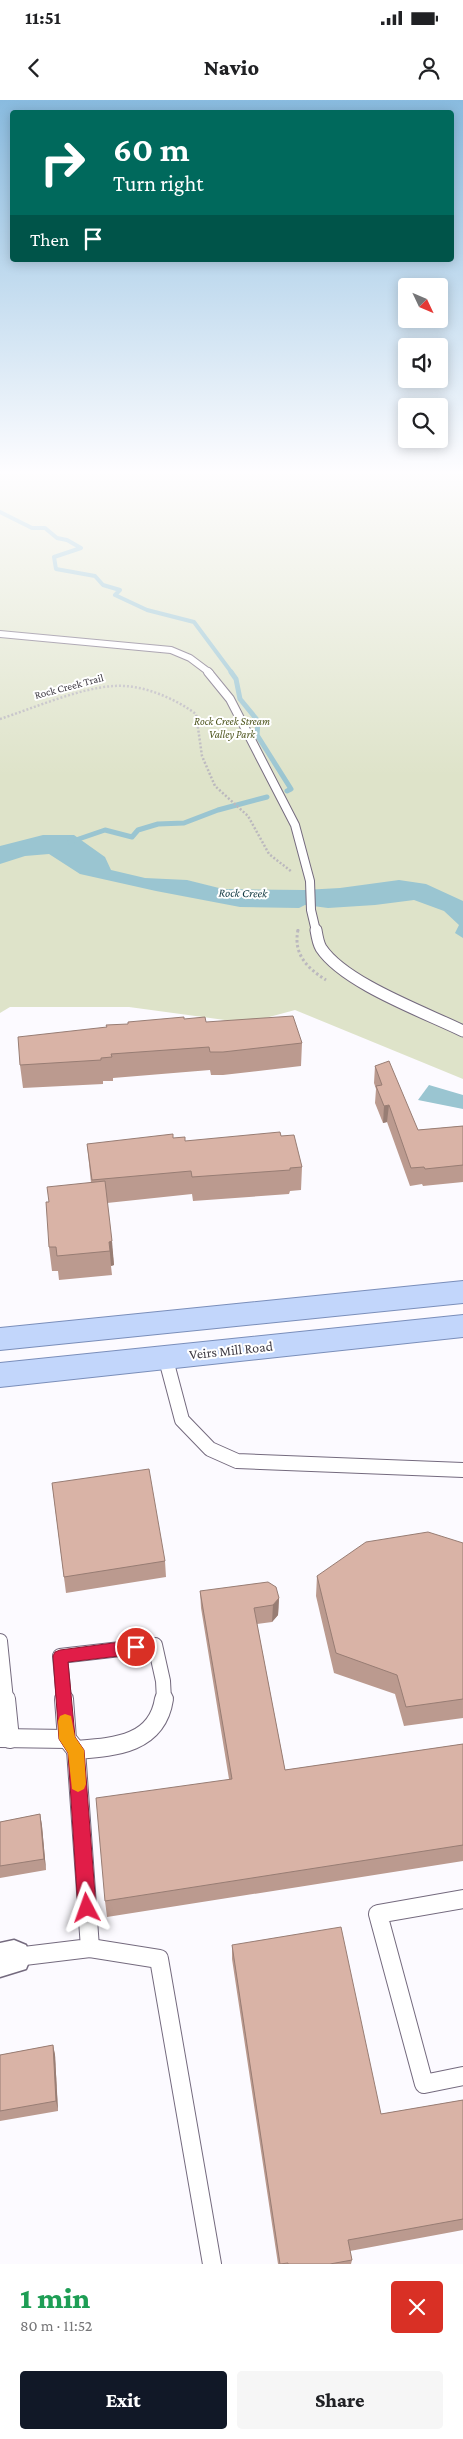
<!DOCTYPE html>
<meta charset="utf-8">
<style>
:root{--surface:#fff;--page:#f6f6f6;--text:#202124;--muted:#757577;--accent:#111827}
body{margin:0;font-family:"Crimson Pro",serif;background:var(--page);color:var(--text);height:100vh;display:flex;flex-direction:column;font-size:19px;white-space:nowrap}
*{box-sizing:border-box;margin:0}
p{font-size:16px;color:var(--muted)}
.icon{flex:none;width:28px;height:28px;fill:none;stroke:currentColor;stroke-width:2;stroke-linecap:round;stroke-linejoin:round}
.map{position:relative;height:2164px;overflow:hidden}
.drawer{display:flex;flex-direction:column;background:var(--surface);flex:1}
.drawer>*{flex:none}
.hud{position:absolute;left:10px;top:10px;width:444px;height:152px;border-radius:5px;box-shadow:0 2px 12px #0003;background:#00695c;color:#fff;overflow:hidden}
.needle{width:32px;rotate:134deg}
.buttons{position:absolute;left:398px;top:178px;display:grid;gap:10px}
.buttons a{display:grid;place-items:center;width:50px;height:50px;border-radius:5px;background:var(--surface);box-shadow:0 2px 12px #0003;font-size:25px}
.pin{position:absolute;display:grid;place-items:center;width:42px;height:42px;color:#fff;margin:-21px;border:2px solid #fff;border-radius:50%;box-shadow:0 1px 5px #0007}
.me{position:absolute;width:55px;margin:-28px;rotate:356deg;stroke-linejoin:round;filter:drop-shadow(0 0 4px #0008)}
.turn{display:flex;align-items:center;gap:18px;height:105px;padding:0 20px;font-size:22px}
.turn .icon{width:65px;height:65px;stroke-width:2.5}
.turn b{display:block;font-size:35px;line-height:42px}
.then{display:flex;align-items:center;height:48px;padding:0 20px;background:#0003;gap:10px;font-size:19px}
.round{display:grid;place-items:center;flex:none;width:52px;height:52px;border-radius:5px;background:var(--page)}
.summary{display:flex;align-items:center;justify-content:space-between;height:85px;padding:0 20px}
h1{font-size:30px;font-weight:800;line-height:38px;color:#1e9e55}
.action{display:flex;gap:10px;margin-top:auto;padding:10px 20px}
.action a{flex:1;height:58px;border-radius:5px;background:var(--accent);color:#fff;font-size:20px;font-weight:800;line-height:58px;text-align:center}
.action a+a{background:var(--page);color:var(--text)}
.status{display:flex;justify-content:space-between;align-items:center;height:35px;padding:0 25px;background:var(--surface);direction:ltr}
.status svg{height:14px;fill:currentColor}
header{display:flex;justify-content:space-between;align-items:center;height:65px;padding:0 20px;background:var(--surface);font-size:22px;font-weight:800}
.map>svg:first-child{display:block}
.green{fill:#dee3c9}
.water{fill:#9ac5d1}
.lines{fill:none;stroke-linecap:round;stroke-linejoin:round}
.stream-far1{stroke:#9ac5d1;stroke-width:4}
.stream{stroke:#9ac5d1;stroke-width:5}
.service-far4-casing{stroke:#746a7e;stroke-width:8}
.service-far3-casing{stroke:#746a7e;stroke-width:10}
.service-far2-casing{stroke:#746a7e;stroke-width:13}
.service-far1-casing{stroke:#746a7e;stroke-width:16}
.service-casing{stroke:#746a7e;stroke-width:20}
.minor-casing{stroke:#746a7e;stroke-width:3}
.primary-casing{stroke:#7a8eba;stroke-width:2}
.path-far1{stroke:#bbb8be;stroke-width:2.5;stroke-dasharray:2 2;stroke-linecap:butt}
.path{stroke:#bbb8be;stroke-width:3;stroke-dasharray:2.5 2.5;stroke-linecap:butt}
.service-far4{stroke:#fff;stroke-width:6}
.service-far3{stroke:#fff;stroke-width:8}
.service-far2{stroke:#fff;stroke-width:11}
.service-far1{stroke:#fff;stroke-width:14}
.service{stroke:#fff;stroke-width:18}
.minor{fill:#fff;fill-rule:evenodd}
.primary{fill:#c2d6fb;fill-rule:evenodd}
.wall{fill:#bb9a8f}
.shaded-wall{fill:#987d74}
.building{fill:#d9b3a6;stroke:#987d74}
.route{fill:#e11d48;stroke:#92132f}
.slow{fill:#f59e0b}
.labels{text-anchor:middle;stroke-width:4;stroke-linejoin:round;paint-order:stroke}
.far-street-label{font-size:11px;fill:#3f3b44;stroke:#fff}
.far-park-label{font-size:11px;font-style:italic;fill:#505720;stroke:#fff}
.far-water-label{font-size:12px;font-style:italic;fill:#113942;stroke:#fff}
.street-label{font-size:14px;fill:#3f3b44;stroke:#fff}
</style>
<div class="status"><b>11:51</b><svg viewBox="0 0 49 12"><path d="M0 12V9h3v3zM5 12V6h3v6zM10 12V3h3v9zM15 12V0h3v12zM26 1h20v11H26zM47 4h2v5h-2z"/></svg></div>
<header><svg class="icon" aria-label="back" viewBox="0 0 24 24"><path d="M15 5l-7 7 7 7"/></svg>Navio<svg class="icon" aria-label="person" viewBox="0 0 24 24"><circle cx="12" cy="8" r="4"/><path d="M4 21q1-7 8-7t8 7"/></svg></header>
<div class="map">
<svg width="463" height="2164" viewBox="0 0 463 2164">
<rect width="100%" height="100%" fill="#fcfaff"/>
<path class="green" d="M0 374H463V979L295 910 247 923 129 907H10L0 913Z"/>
<g class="water">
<path d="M43 735H74L105 757 111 770 145 778 187 780 223 789 304 790 340 788 399 780 426 784 463 801V838L455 833 459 825 444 811 414 800 375 805 328 808 305 805 299 808 240 807 156 791 80 774 49 754 25 756 0 764V746Z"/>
<path d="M429 985 463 995V1009L418 1000Z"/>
</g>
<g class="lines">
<path class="stream-far1" d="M0 412 32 428H45L57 438 67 440 81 448 54 457 56 469 95 476 103 485 120 490 115 495 147 510 194 522 232 573"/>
<g class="stream">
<path d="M231 572 236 579 240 599 258 621 257 635 291 689 287 691"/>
<path d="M70 742 105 730 132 737 138 730 158 724 184 723 218 710 267 697"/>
</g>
<defs>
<path id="service-far4" d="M0 534 171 550 190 558 210 573"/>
<path id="service-far3" d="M208 572 230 599 295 725 310 781 311 810 316 831"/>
<path id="service-far2" d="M316 830C317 836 318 843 321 848 344 883 424 912 463 931"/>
<g id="service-far1">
<path d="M165 1256 182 1320 210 1349 237 1361 463 1370"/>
<path d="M0 1541 6 1600"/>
<path d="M64 1600 60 1556 155 1545 163 1581 164 1600"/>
</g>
<g id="service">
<path d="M6 1599 10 1639"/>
<path d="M64 1599 67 1639 76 1650"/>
<path d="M0 1638 67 1639"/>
<path d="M76 1650C114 1647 157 1645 164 1599"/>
<path d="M463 1799 378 1814 424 1984 463 1976"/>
<path d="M90 1848 159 1859 212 2164"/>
<path d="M16 1857 90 1848 76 1650"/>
</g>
<path id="minor" d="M14 1840 26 1845 31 1857 26 1869 0 1877V1843Z"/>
<g id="primary">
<path d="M463 1181V1203L0 1250V1228Z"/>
<path d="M463 1215V1237L0 1287V1263Z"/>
</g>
</defs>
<use href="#service-far4" class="service-far4-casing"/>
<use href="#service-far3" class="service-far3-casing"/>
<use href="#service-far2" class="service-far2-casing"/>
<use href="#service-far1" class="service-far1-casing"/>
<use href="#service" class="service-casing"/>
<use href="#minor" class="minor-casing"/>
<use href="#primary" class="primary-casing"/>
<g class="path-far1">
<path d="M0 619C34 608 79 588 114 586 142 584 174 598 196 614L202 656 215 686 248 716 269 754 292 772"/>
<path d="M298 831V829"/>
</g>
<path class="path" d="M298 830C293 854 307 868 326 880"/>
<use href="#service-far4" class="service-far4"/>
<use href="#service-far3" class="service-far3"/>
<use href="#service-far2" class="service-far2"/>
<use href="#service-far1" class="service-far1"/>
<use href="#service" class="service"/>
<use href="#minor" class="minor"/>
<use href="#primary" class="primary"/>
</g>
<g class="wall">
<path d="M184 919 206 922 302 943 301 966 223 975H211L210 970 113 978V981H103V984L23 988 20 965Z"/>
<path d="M375 966 418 1030 463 1026V1082L423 1086 422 1084 410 1086 387 1022 383 1023 375 1003 376 989 374 983Z"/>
<path d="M281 1036 302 1067 301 1090 290 1091 289 1094 193 1101 192 1094 107 1103 114 1165 111 1166 112 1175 59 1180 58 1171H52L49 1147V1102L91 1083 87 1044 173 1038 185 1041Z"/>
<path d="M52 1383 165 1461 166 1477 66 1493Z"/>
<path d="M463 1443V1618L404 1626 395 1594 334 1573 316 1496 317 1476Z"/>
<path d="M200 1491 279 1498 278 1515 272 1522 257 1524 285 1670 463 1644V1761L107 1817 105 1801 229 1679 201 1508Z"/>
<path d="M40 1714 42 1726 46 1770 0 1778V1722Z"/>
<path d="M232 1845 381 2014 463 2000V2130L350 2151 352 2160 351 2164H278L232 1859Z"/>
<path d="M53 1945 55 1955 58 2011 0 2021V1955Z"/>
</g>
<g class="shaded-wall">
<path d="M389 1005 387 1022 383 1023 384 1006Z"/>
<path d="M112 1141 114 1165 111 1166 109 1142Z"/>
<path d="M279 1498 278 1515 272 1522 273 1505Z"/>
<path d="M40 1714 42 1726 46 1770 44 1759Z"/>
<path d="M53 1945 55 1955 58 2011 56 2001Z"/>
</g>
<g class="building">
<path d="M293 916 302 943 223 952H210L209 947 111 954 112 957 101 958V960L20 965 18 937 107 927 106 925 128 924V922L184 917V919L205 917 206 922Z"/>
<path d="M389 961 418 1030 463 1026V1065L425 1069 424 1067 411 1068 389 1005 384 1006 376 986 382 985 375 966Z"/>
<path d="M280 1032 281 1036 294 1035 302 1067 290 1068V1070L192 1077 191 1071 92 1080 87 1044 173 1034V1038L185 1037V1041Z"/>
<path d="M105 1081 112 1141 109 1142 110 1151 57 1156 56 1147H49L46 1102H49L47 1087Z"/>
<path d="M149 1369 165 1461 64 1477 52 1383Z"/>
<path d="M428 1432 463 1443V1599L406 1607 397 1575 336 1553 317 1476 366 1442Z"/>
<path d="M268 1482 276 1487 279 1498 273 1505 254 1508 285 1670 463 1644V1745L105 1801 96 1698 232 1679 200 1491Z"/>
<path d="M40 1714 44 1759 0 1766V1722Z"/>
<path d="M341 1827 381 2014 463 2000V2119L348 2140 352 2160 330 2164H288V2163L280 2164 232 1845Z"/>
<path d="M53 1945 56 2001 0 2011V1955Z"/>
</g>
<linearGradient id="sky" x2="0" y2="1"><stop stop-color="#89bbdf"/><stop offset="0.55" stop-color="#fefdff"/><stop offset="1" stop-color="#fefdff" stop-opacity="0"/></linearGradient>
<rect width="463" height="677" fill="url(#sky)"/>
<path class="route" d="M136 1540 141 1542 144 1547 141 1552 136 1554 68 1562 75 1637 84 1650 96 1808 93 1814 87 1817 81 1814 78 1808 68 1653 59 1639 53 1556 55 1552 60 1550Z"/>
<path class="slow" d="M65 1614 71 1616 75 1637 84 1650 86 1684 84 1689 78 1692 72 1689 68 1653 59 1639 58 1621 60 1616Z"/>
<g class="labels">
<g class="far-street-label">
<text transform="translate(69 586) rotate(-15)" y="4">Rock Creek Trail</text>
</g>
<g class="far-park-label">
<text x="232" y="625">Rock Creek Stream<tspan x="232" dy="13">Valley Park</tspan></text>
</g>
<g class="far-water-label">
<text transform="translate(243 793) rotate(1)" y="4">Rock Creek</text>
</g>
<g class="street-label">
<text transform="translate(231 1250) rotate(-6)" y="5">Veirs Mill Road</text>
</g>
</g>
</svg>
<div class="buttons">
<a><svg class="needle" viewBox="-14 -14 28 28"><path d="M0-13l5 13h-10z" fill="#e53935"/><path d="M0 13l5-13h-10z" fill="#757577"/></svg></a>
<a><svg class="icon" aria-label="sound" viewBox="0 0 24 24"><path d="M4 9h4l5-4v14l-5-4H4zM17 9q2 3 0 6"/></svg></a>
<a><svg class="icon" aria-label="search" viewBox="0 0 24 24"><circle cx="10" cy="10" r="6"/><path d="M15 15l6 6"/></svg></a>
</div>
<div class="pin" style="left:136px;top:1547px;background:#d93025"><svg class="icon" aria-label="arrive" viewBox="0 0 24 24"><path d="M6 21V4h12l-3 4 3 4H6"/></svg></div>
<svg class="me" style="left:87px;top:1808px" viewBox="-20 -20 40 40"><path d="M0-17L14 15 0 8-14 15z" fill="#e11d48" stroke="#fff" stroke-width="4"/></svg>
<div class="hud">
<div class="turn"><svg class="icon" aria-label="right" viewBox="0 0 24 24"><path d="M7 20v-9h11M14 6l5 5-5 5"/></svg><div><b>60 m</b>Turn right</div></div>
<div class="then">Then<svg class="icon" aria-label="arrive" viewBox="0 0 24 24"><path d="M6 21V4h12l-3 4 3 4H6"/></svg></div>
</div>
</div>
<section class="drawer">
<div class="summary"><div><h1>1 min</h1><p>80 m · 11:52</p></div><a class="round" style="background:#d93025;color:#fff"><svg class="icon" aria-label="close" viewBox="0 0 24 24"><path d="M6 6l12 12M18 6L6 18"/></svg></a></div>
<div class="action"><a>Exit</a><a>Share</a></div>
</section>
